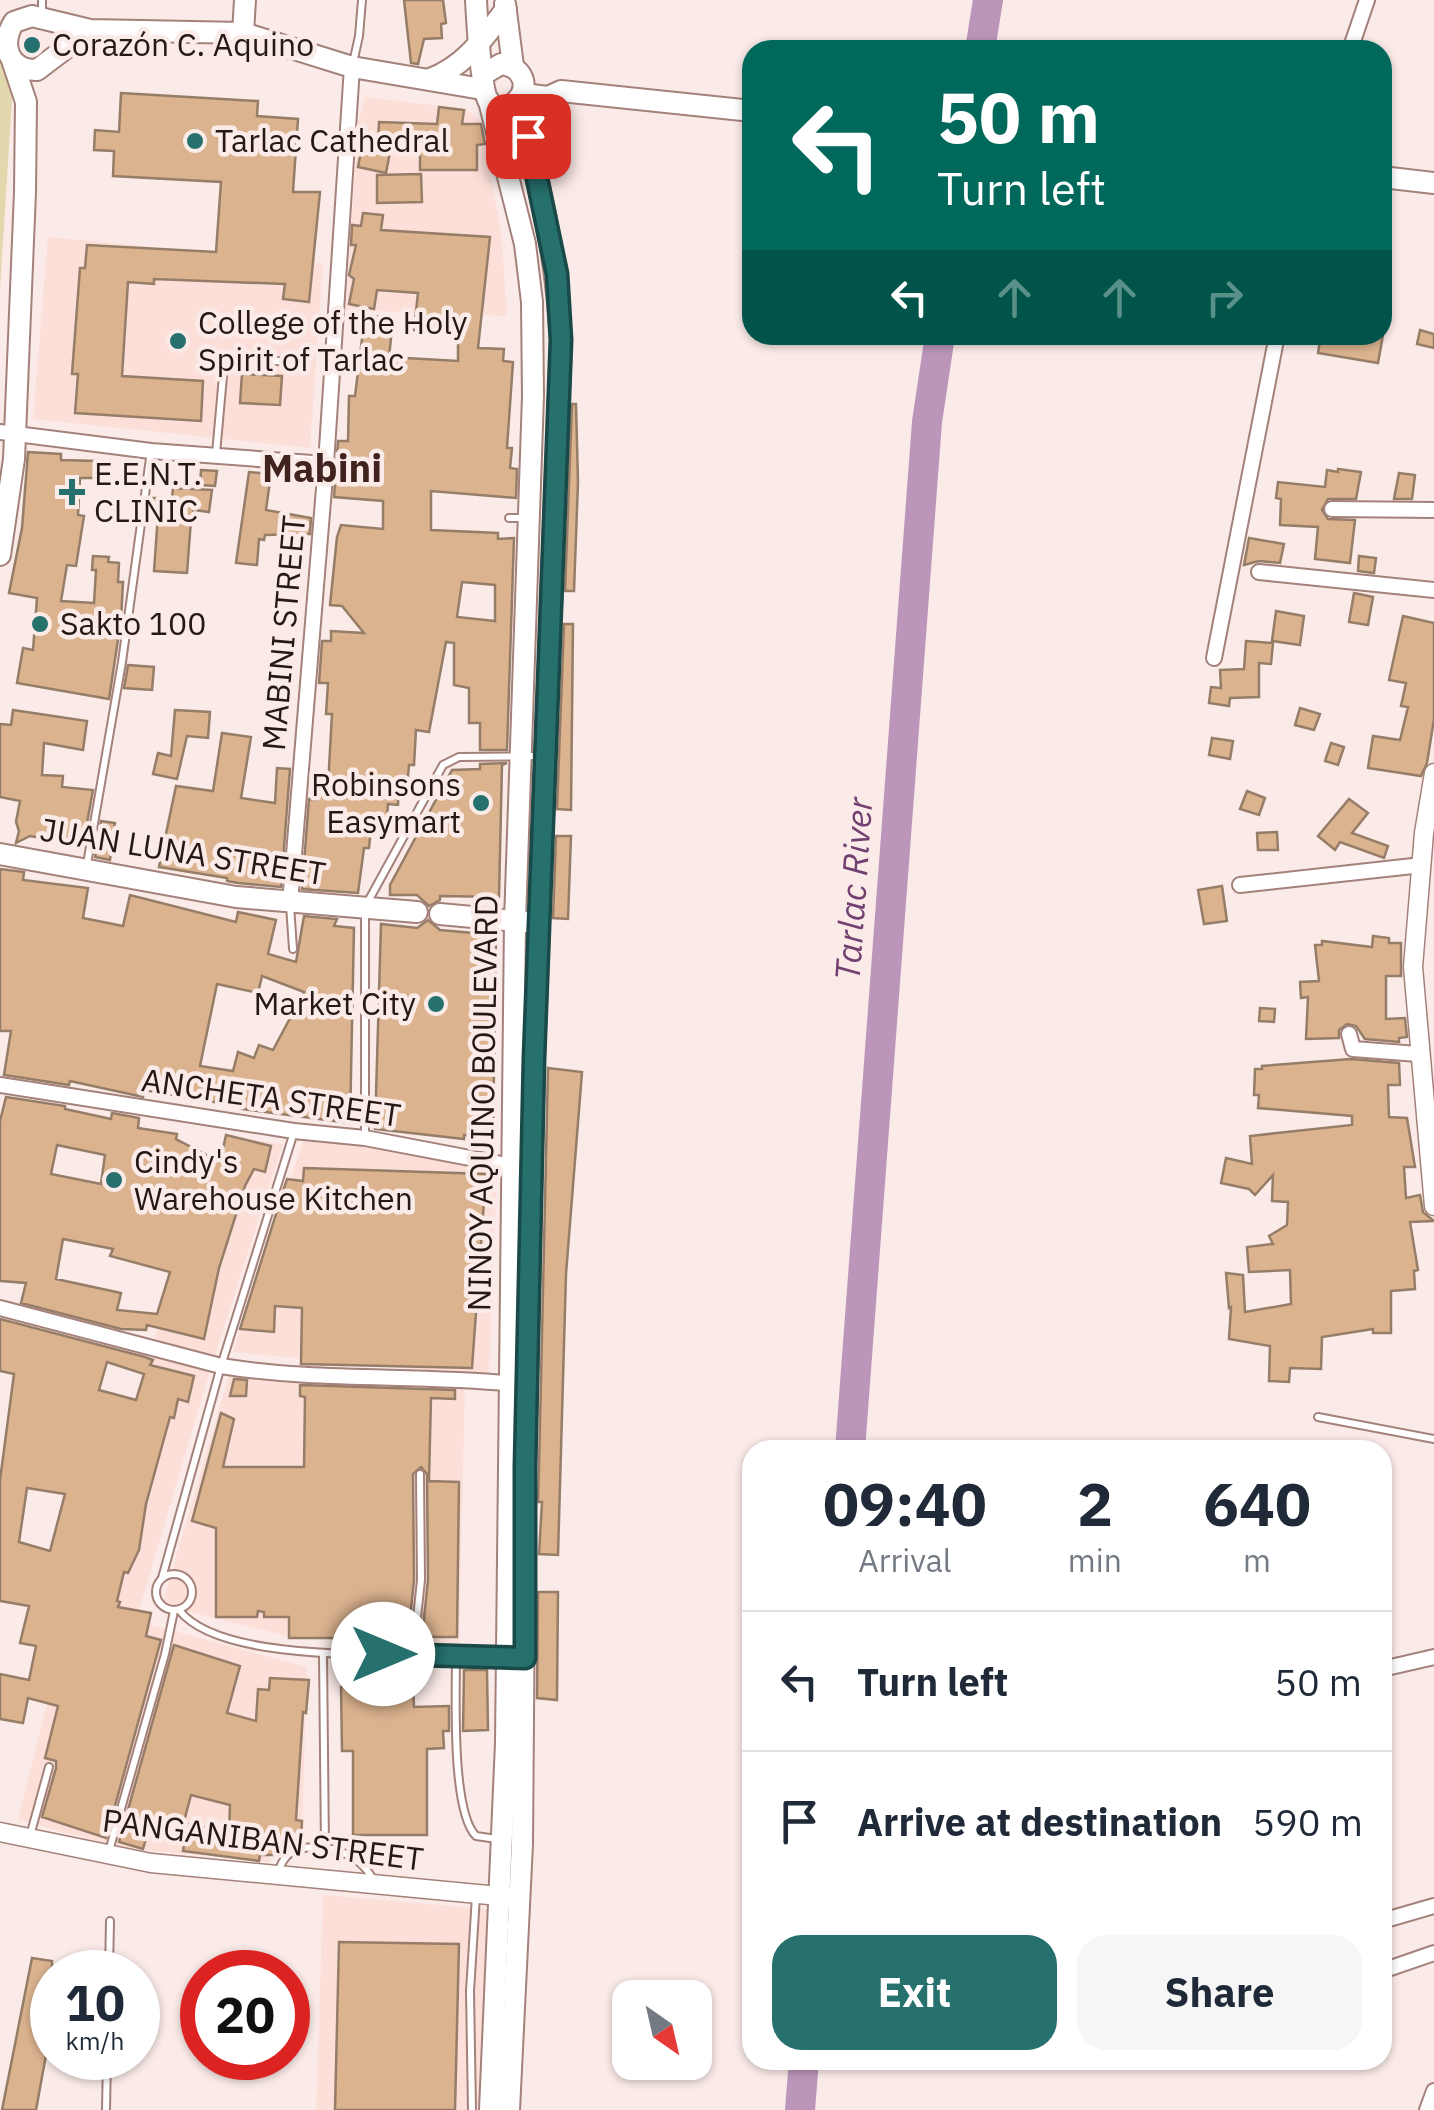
<!DOCTYPE html>
<meta charset="utf-8">
<style>
:root{--surface:#fff;--page:#f6f6f7;--text:#1f2937;--muted:#747a83;--line:#e0e1e3;--accent:#26716e}
body{margin:0;font-family:"IBM Plex Sans",sans-serif;background:var(--page);color:var(--text);height:100vh;display:flex;flex-direction:column;font-size:38px;white-space:nowrap}
*{box-sizing:border-box;margin:0}
p{font-size:32px;color:var(--muted)}
.icon{flex:none;width:55px;height:55px;fill:none;stroke:currentColor;stroke-width:2;stroke-linecap:round;stroke-linejoin:round}
.map{position:relative;flex:1;overflow:hidden}
.panel{position:absolute;left:742px;top:1440px;width:650px;height:630px;display:flex;flex-direction:column;background:var(--surface);border-radius:30px;box-shadow:0 2px 8px #0004}
.panel>*{flex:none}
.banner{position:absolute;left:742px;top:40px;width:650px;height:305px;border-radius:30px;box-shadow:0 2px 8px #0004;background:#00695c;color:#fff;overflow:hidden}
.needle{width:65px;rotate:146deg}
.tools{position:absolute;left:612px;top:1980px;display:grid;gap:20px}
.tools a{display:grid;place-items:center;width:100px;height:100px;border-radius:20px;background:var(--surface);box-shadow:0 2px 8px #0004;font-size:50px}
.speed{position:absolute;left:30px;top:1950px;display:flex;gap:20px;font-size:50px;font-weight:700;text-align:center}
.speed>*{display:grid;place-content:center;width:130px;height:130px;border-radius:50%;background:var(--surface);box-shadow:0 2px 8px #0004;line-height:1}
.speed small{font-size:25px;font-weight:400}
.speed .limit{border:15px solid #d22;background:#fff;color:#111}
.pin{position:absolute;display:grid;place-items:center;width:85px;height:85px;color:#fff;margin:-42px;border-radius:20px;box-shadow:0 5px 15px #0006}
.me{position:absolute;width:110px;margin:-55px;rotate:90deg;stroke-linejoin:round;filter:drop-shadow(0 0 8px #0008)}
.turn{display:flex;align-items:center;gap:35px;height:210px;padding:0 30px;font-size:45px}
.turn .icon{width:130px;height:130px;stroke-width:2.5}
.turn b{display:block;font-size:70px;line-height:85px}
.lanes{display:flex;align-items:center;height:95px;padding:0 30px;background:#0003;justify-content:center;gap:50px;direction:ltr}
.lanes .off{opacity:.35}
.eta{display:flex;justify-content:space-evenly;align-items:center;height:170px;text-align:center}
.eta b{font-size:60px;font-weight:700;line-height:70px}
.button{display:flex;gap:20px;margin-top:auto;padding:20px 30px}
.button a{flex:1;height:115px;border-radius:30px;background:var(--accent);color:#fff;font-size:40px;font-weight:700;line-height:115px;text-align:center}
.button a+a{background:var(--page);color:var(--text)}
ul{padding:0;list-style:none}
li{display:flex;align-items:center;gap:30px;height:140px;padding:0 30px;border-top:2px solid var(--line)}
li div{flex:1}
li b{display:block;font-size:38px}
li em{font-style:normal}
.map>svg:first-child{display:block}
.built{fill:#fcdfd9}
.green{fill:#e2d8ae}
.lines{fill:none;stroke-linecap:round;stroke-linejoin:round}
.river{stroke:#bc96ba;stroke-width:30}
.building{fill:#dbb38f;stroke:#967d67;stroke-width:2.5;fill-rule:evenodd}
.service-casing{stroke:#a4817a;stroke-width:10}
.minor-casing{stroke:#a4817a;stroke-width:18}
.tertiary-casing{stroke:#a4817a;stroke-width:21}
.secondary-casing{stroke:#a4817a;stroke-width:24}
.service{stroke:#fff;stroke-width:6}
.minor{stroke:#fff;stroke-width:14}
.tertiary{stroke:#fff;stroke-width:18}
.secondary{stroke:#fff;stroke-width:20}
.route-casing{stroke:#194948;stroke-width:25}
.route{stroke:#26716e;stroke-width:18}
.poi-dot{fill:#26716e;stroke:#fbebe8;stroke-width:4}
.labels{text-anchor:middle;stroke-width:9;stroke-linejoin:round;paint-order:stroke}
.poi-label{font-size:32px;fill:#251815;stroke:#fbebe8;text-anchor:start}
.street-label{font-size:32px;fill:#251815;stroke:#fbebe8}
.water-label{font-size:35px;font-style:italic;fill:#714070;stroke:#fbebe8}
.quarter-label{font-size:38px;font-weight:bold;fill:#40231e;stroke:#fbebe8}
</style>
<div class="map">
<svg width="1434" height="2110" viewBox="0 0 1434 2110">
<rect width="100%" height="100%" fill="#fbebe8"/>
<g class="built">
<path d="M365 97 466 109 481 122 502 239 507 316 346 310 358 123Z"/>
<path d="M48 237 323 263 310 448 33 419Z"/>
<path d="M239 1138 283 1144 209 1374 141 1604 130 1633 67 1616 157 1331Z"/>
<path d="M303 1141H367L497 1173 489 1376 233 1352Z"/>
<path d="M230 1372 465 1384 459 1649 288 1636 162 1605Z"/>
<path d="M68 1619 137 1621 307 1667 302 1840 272 1839 269 1862 124 1848 18 1820Z"/>
<path d="M323 1895 488 1909 482 2110H316Z"/>
</g>
<path class="green" d="M0 58 10 71 12 100 0 290Z"/>
<g class="lines">
<g class="river">
<path d="M980 50 988 0"/>
<path d="M850 1450 927 422 940 335"/>
<path d="M800 2110 804 2060"/>
</g>
</g>
<g class="building">
<path d="M404 0H443L446 23 441 24 442 38 424 39 418 64 411 63Z"/>
<path d="M121 93 258 101 257 116 298 119 293 192H320L309 302 283 299 285 284 154 279V284L128 282 122 376 203 381 201 421 75 413 78 374H72L80 268H85L87 245 216 252 221 182 113 176 114 151 94 150 95 130 119 132Z"/>
<path d="M439 107 464 110 462 124H481L485 144 477 145V170H420V142L392 141 386 173 358 167 363 141 378 144 379 122 437 124Z"/>
<path d="M421 174 422 202 377 203V175Z"/>
<path d="M363 213 383 215 381 230 490 237 478 348 504 349 503 361 513 362 507 448H512L510 468 517 469 516 498 431 491V530L498 533V539L514 538 507 750H480V723H469V688L454 685V643L446 642 429 732 416 730 414 765H409L407 788H399L398 805 388 804 386 830 371 829 369 848H364L358 893 302 889 309 799 316 800 318 785 328 786 332 714H326L328 683H319L322 641H331V631L364 633 342 606 330 605 337 537 341 525 383 529V501L334 497 338 441H348L349 396H355L365 315 393 319 389 357 458 361V334L414 330 418 293 377 290 374 309 349 304 354 279 349 275 356 245H351L352 225 361 226ZM462 582 495 585V621L457 617Z"/>
<path d="M1420 330 1434 334V348L1417 344Z"/>
<path d="M1321 335H1383L1378 363 1318 353Z"/>
<path d="M242 374 282 376 280 405 240 403Z"/>
<path d="M572 404H576L578 482 574 591H565Z"/>
<path d="M28 452 61 454V460L97 461V478H80L78 515 84 516 76 566 67 565 61 601 94 603 96 570H92L93 556 109 557 108 562 119 563 118 582H123L121 620 109 699 17 683 23 648 33 650 37 598 9 593 22 528Z"/>
<path d="M1338 469 1361 472 1356 499H1328L1322 510 1328 519 1355 520 1350 563 1315 559 1318 527 1280 525 1281 499 1276 498 1278 482 1325 487 1327 470 1338 472Z"/>
<path d="M201 470 217 471 215 486 200 485Z"/>
<path d="M249 472 271 474 266 510 311 518 310 534 265 535 264 540 259 539 257 565 236 563Z"/>
<path d="M1399 473 1415 475 1412 499H1394Z"/>
<path d="M173 488 212 490 209 512 194 510 191 520 187 573 154 571 158 514H150L152 498H172Z"/>
<path d="M1249 538 1284 544 1280 563 1259 561 1244 565Z"/>
<path d="M1359 556 1376 558 1374 573 1358 571Z"/>
<path d="M1354 593 1373 597 1368 625 1349 622Z"/>
<path d="M1276 611 1304 616 1300 645 1272 641Z"/>
<path d="M1403 616 1434 623V719L1427 763 1421 776 1368 768 1373 736 1400 740 1408 707 1401 706 1406 683 1389 680Z"/>
<path d="M564 624H573L571 810 557 809Z"/>
<path d="M1246 641 1273 643 1271 664 1259 663V697L1230 698 1229 706 1209 703 1211 687 1221 688 1220 670 1244 669Z"/>
<path d="M128 665 154 667 152 690 124 688Z"/>
<path d="M1300 708 1320 714 1314 730 1295 725Z"/>
<path d="M13 710 87 721 83 750 44 743 42 775 63 776 62 787 93 790 83 845 30 836 16 843 19 831 16 822 20 801 0 797V724L11 725Z"/>
<path d="M175 710 210 712 208 738 187 736 177 779 153 774 158 753 171 756Z"/>
<path d="M222 733 251 737 241 798 275 803 277 768 290 769 281 887 238 883 227 881V878L159 867 176 786 213 791Z"/>
<path d="M1212 738 1233 741 1230 759 1209 755Z"/>
<path d="M1331 743 1344 747 1338 765 1325 761Z"/>
<path d="M507 763 502 765 499 897 440 896V900L429 906 417 895H390V885L452 770 480 769V764Z"/>
<path d="M1247 791 1265 798 1259 815 1240 809Z"/>
<path d="M1349 799 1368 813 1352 833 1388 846 1384 858 1340 842 1335 850 1318 836Z"/>
<path d="M101 821 115 823 110 860 95 857Z"/>
<path d="M1277 832 1278 850H1258L1257 833Z"/>
<path d="M556 836H571L568 919 553 918Z"/>
<path d="M0 869 24 872 23 880 88 888 83 918 123 926 130 895 236 922 238 912 276 920 268 954 296 962 304 916 337 919 334 926 354 928 350 1123 242 1109 243 1107 144 1090 143 1097 70 1081 69 1085 4 1075 11 1031H0ZM262 976 304 992 273 1050 259 1045 254 1058 238 1052 233 1071 200 1066 217 984 258 993Z"/>
<path d="M1222 886 1227 921 1204 924 1198 890Z"/>
<path d="M428 920 440 930 496 935 493 1136 464 1135V1139L375 1129 381 924 417 928Z"/>
<path d="M1373 936 1389 938V943H1401V976H1386V1019L1405 1018 1407 1037 1399 1038V1042L1365 1039 1356 1026 1347 1024 1339 1030V1038L1306 1039 1308 997 1301 998 1300 982 1319 981 1315 945H1322V941L1372 947Z"/>
<path d="M1260 1008 1275 1009 1274 1022 1259 1021Z"/>
<path d="M1351 1059 1399 1063 1400 1085H1388L1389 1117 1407 1118 1415 1167H1404L1406 1198 1420 1195 1423 1212 1434 1221 1410 1222 1418 1270 1414 1271 1415 1289 1391 1291V1333H1373V1329L1322 1337 1321 1369 1290 1368 1289 1382 1269 1381 1270 1346 1229 1339 1231 1307 1229 1308 1226 1273 1243 1275 1245 1312 1291 1304 1290 1270 1249 1272 1247 1247 1273 1244 1269 1236 1287 1225 1288 1202 1272 1201 1273 1175 1255 1195 1249 1189 1221 1183 1226 1158 1252 1164 1250 1136 1352 1125V1116L1258 1108 1259 1095H1254L1255 1069H1262V1066Z"/>
<path d="M548 1068 582 1072 566 1274 558 1555 539 1554 542 1502H538L539 1467Z"/>
<path d="M6 1097 65 1106V1109L111 1119 112 1113 139 1118 138 1128 177 1134 176 1139 220 1162 226 1135 271 1146 265 1172 254 1169 245 1186 219 1268 204 1339 147 1325 146 1330 121 1329 21 1303 26 1283 0 1281V1121ZM57 1145 105 1155 101 1184 51 1174ZM63 1239 113 1249 110 1256 170 1272 157 1314 117 1310 121 1293 56 1279Z"/>
<path d="M304 1168 486 1174 472 1368 301 1364 302 1308 275 1306 274 1332 240 1329 276 1214 283 1200H280L287 1179 303 1181Z"/>
<path d="M0 1319 145 1357 153 1360 150 1365 194 1376 188 1402 178 1399 174 1418 170 1417 146 1504 139 1550 128 1573 124 1572 117 1601 120 1602 118 1607 151 1613 146 1636 161 1640 106 1838 42 1817 56 1768V1761L45 1758 58 1706 28 1698 23 1723 0 1719V1674L29 1680 36 1646 20 1643 29 1606 0 1601V1480L14 1374 0 1371ZM107 1362 144 1374 136 1400 99 1390ZM27 1488 65 1494 50 1551 19 1542Z"/>
<path d="M234 1379 247 1380 246 1396H230Z"/>
<path d="M300 1385 455 1390V1399L431 1398 429 1481 459 1482 457 1637H422L428 1580 427 1474 421 1467 413 1474 414 1580 408 1638H289V1617H264V1612L258 1611 257 1617H216V1528L192 1521 221 1413 234 1419 223 1467H304L305 1397 300 1396Z"/>
<path d="M538 1592H558L557 1700 537 1698Z"/>
<path d="M174 1645 240 1666 227 1713 256 1721 258 1689 269 1690 270 1678 309 1680 306 1713 303 1712 296 1820 302 1821 301 1842 288 1844 279 1855H260L259 1861 183 1851 188 1824 229 1832 230 1805 191 1795 182 1829 151 1821 143 1849 119 1842Z"/>
<path d="M464 1670H487L488 1730 463 1731Z"/>
<path d="M413 1685 414 1707 449 1706V1731H443L444 1748 427 1749V1835H353V1751H342L341 1687Z"/>
<path d="M339 1942 459 1944 455 2110H335Z"/>
<path d="M32 1958 52 1961V2022L36 2110H2Z"/>
</g>
<g class="lines">
<defs>
<g id="service">
<path d="M42 16V0"/>
<path d="M353 63 359 36 362 0"/>
<path d="M216 454 224 365 233 362 283 361"/>
<path d="M509 518H527"/>
<path d="M87 864 122 662 151 451"/>
<path d="M290 905 293 949"/>
<path d="M365 1137V907L443 765 459 757 541 756"/>
<path d="M1318 1417 1434 1439"/>
<circle cx="174" cy="1592" r="18"/>
<path d="M162 1578 221 1366 294 1132"/>
<path d="M179 1610C226 1670 429 1650 503 1657"/>
<path d="M323 1654 325 1849"/>
<path d="M413 1655 421 1580 420 1474"/>
<path d="M456 1655C456 1693 451 1811 476 1836L497 1839"/>
<path d="M30 1836 49 1767"/>
<path d="M109 1851 165 1654 174 1611"/>
<path d="M277 1874C281 1864 285 1854 296 1850 324 1841 361 1854 373 1880"/>
<path d="M109 1972 110 1921"/>
<path d="M106 2110 107 2058"/>
<path d="M472 2110 470 1991 476 1896"/>
</g>
<g id="minor">
<path d="M1350 50 1367 0"/>
<path d="M0 432 151 451 326 464"/>
<path d="M1332 509 1434 510"/>
<path d="M1259 572 1434 590"/>
<path d="M1214 658 1277 335"/>
<path d="M1240 885 1422 865"/>
<path d="M290 903 326 464 352 67"/>
<path d="M1349 1034 1353 1049 1418 1054"/>
<path d="M0 1085 294 1131 365 1138 517 1167"/>
<path d="M0 1308 221 1366C318 1382 418 1374 516 1384"/>
<path d="M1382 1669 1434 1657"/>
<path d="M1382 1921 1434 1906"/>
<path d="M1382 1971 1434 1953"/>
<path d="M1427 2110 1434 2091"/>
</g>
<g id="tertiary">
<path d="M1434 773 1424 833 1413 967 1434 1206"/>
<path d="M0 1832 151 1863 510 1897"/>
</g>
<g id="secondary">
<path d="M476 0C477 19 481 90 488 100"/>
<path d="M505 4 513 66"/>
<path d="M90 30 37 70C8 71 0 44 14 22L32 16 90 30 243 33 352 67 482 89"/>
<path d="M243 33 245 0"/>
<path d="M484 74 501 64C523 66 532 88 514 103"/>
<path d="M430 79C465 66 483 39 506 9"/>
<path d="M523 94 548 97 561 91 752 111"/>
<path d="M489 101 525 244 532 302 533 396 515 921 506 1743 490 2110"/>
<path d="M1382 177 1434 183"/>
<path d="M0 555 14 459 25 192 26 102 13 63"/>
<path d="M0 854 236 897 417 912"/>
<path d="M440 914 527 922"/>
<path d="M509 2110 522 1844 525 1467 534 1058 561 340C556 259 541 179 516 102"/>
</g>
</defs>
<use href="#service" class="service-casing"/>
<use href="#minor" class="minor-casing"/>
<use href="#tertiary" class="tertiary-casing"/>
<use href="#secondary" class="secondary-casing"/>
<use href="#service" class="service"/>
<use href="#minor" class="minor"/>
<use href="#tertiary" class="tertiary"/>
<use href="#secondary" class="secondary"/>
</g>
<g class="lines">
<defs>
<path id="route" d="M383 1654 525 1658V1467L534 1058 561 340 557 274 528 136"/>
</defs>
<use href="#route" class="route-casing"/>
<use href="#route" class="route"/>
</g>
<g class="poi-dot">
<circle cx="32" cy="45" r="10"/>
<circle cx="195" cy="141" r="10"/>
<circle cx="178" cy="341" r="10"/>
<path d="M67 477h10v10h10v10h-10v10h-10v-10h-10v-10h10z"/>
<circle cx="40" cy="624" r="10"/>
<circle cx="481" cy="803" r="10"/>
<circle cx="436" cy="1004" r="10"/>
<circle cx="114" cy="1180" r="10"/>
</g>
<g class="labels">
<g class="poi-label">
<text x="52" y="56">Corazón C. Aquino</text>
<text x="215" y="152">Tarlac Cathedral</text>
<text x="198" y="334">College of the Holy<tspan x="198" dy="37">Spirit of Tarlac</tspan></text>
<text x="94" y="485">E.E.N.T.<tspan x="94" dy="37">CLINIC</tspan></text>
<text x="60" y="635">Sakto 100</text>
<text x="461" y="796" text-anchor="end">Robinsons<tspan x="461" dy="37">Easymart</tspan></text>
<text x="416" y="1015" text-anchor="end">Market City</text>
<text x="134" y="1173">Cindy's<tspan x="134" dy="37">Warehouse Kitchen</tspan></text>
</g>
<g class="street-label">
<text transform="translate(284 633) rotate(-85)" y="11">MABINI STREET</text>
<text transform="translate(183 852) rotate(9)" y="11">JUAN LUNA STREET</text>
<text transform="translate(271 1098) rotate(8)" y="11">ANCHETA STREET</text>
<text transform="translate(483 1103) rotate(-89)" y="11">NINOY AQUINO BOULEVARD</text>
<text transform="translate(263 1840) rotate(7)" y="11">PANGANIBAN STREET</text>
</g>
<g class="water-label">
<text transform="translate(854 889) rotate(-86)" y="12">Tarlac River</text>
</g>
<g class="quarter-label">
<text x="322" y="482">Mabini</text>
</g>
</g>
</svg>
<div class="tools">
<a><svg class="needle" viewBox="-14 -14 28 28"><path d="M0-13l5 13h-10z" fill="#e53935"/><path d="M0 13l5-13h-10z" fill="#747a83"/></svg></a>
</div>
<div class="speed"><div>10<small>km/h</small></div><div class="limit">20</div></div>
<div class="pin" style="left:528px;top:136px;background:#d93025"><svg class="icon" aria-label="arrive" viewBox="0 0 24 24"><path d="M6 21V4h12l-3 4 3 4H6"/></svg></div>
<svg class="me" style="left:383px;top:1654px" viewBox="-20 -20 40 40"><circle r="19" fill="#fff"/><path d="M0-13L10 11 0 6-10 11z" fill="#26716e"/></svg>
<div class="banner">
<div class="turn"><svg class="icon" aria-label="left" viewBox="0 0 24 24"><path d="M17 20v-9H6M10 6l-5 5 5 5"/></svg><div><b>50 m</b>Turn left</div></div>
<div class="lanes"><svg class="icon" aria-label="left" viewBox="0 0 24 24"><path d="M17 20v-9H6M10 6l-5 5 5 5"/></svg><svg class="icon off" aria-label="ahead" viewBox="0 0 24 24"><path d="M12 20V5M6 11l6-6 6 6"/></svg><svg class="icon off" aria-label="ahead" viewBox="0 0 24 24"><path d="M12 20V5M6 11l6-6 6 6"/></svg><svg class="icon off" aria-label="right" viewBox="0 0 24 24"><path d="M7 20v-9h11M14 6l5 5-5 5"/></svg></div>
</div>
<section class="panel">
<div class="eta">
<div><b>09:40</b><p>Arrival</p></div>
<div><b>2</b><p>min</p></div>
<div><b>640</b><p>m</p></div>
</div>
<ul>
<li><svg class="icon" aria-label="left" viewBox="0 0 24 24"><path d="M17 20v-9H6M10 6l-5 5 5 5"/></svg><div><b>Turn left</b></div><em>50 m</em></li>
<li><svg class="icon" aria-label="arrive" viewBox="0 0 24 24"><path d="M6 21V4h12l-3 4 3 4H6"/></svg><div><b>Arrive at destination</b></div><em>590 m</em></li>
</ul>
<div class="button"><a>Exit</a><a>Share</a></div>
</section>
</div>
